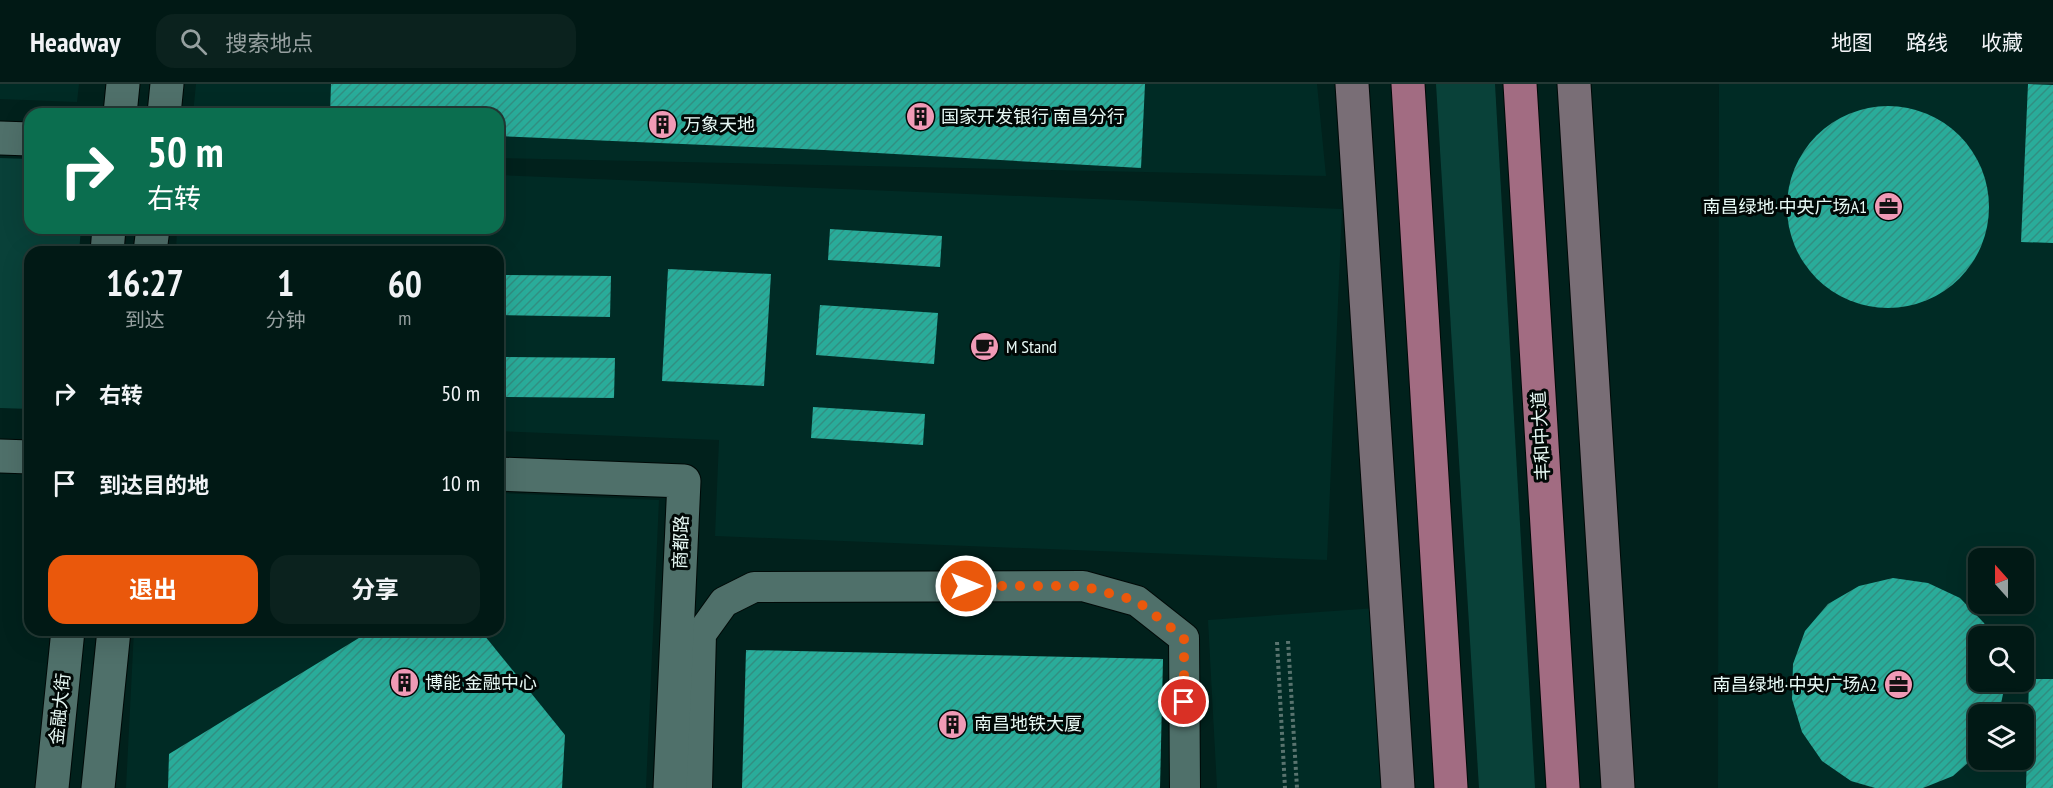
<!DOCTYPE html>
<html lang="zh">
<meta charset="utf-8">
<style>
:root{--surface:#011915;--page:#0b221e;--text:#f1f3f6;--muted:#96a0a0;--line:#233834;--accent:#ea580c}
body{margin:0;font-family:"PT Sans Narrow","Noto Sans SC",sans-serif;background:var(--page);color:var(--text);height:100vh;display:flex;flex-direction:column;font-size:22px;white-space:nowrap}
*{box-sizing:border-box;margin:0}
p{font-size:20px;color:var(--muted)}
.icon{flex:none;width:33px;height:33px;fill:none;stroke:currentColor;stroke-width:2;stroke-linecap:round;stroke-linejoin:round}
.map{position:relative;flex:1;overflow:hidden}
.panel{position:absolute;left:24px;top:162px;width:480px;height:390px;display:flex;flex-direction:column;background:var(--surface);border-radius:18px;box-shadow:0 6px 24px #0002,0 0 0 2px var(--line)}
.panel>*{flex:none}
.banner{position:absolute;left:24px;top:24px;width:480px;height:126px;border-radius:18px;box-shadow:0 6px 24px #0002,0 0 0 2px var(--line);background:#0b6e4f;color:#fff;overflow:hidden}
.needle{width:39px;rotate:339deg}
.controls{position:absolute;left:1968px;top:464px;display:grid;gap:12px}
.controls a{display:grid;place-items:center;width:66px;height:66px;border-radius:12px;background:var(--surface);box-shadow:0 6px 24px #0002,0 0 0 2px var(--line);font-size:30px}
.pin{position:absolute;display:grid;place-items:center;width:51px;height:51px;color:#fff;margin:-26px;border:3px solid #fff;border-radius:50%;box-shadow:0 2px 6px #0007}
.me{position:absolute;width:66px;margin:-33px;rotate:90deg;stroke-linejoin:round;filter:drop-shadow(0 0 4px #0008)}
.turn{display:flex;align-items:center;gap:21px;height:126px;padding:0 24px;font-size:27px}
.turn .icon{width:78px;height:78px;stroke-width:2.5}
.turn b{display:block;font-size:42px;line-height:51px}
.eta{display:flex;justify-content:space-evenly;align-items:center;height:102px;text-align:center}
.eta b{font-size:36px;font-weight:700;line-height:42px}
.cta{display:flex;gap:12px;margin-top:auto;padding:12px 24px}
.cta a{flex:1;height:69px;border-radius:18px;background:var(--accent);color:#fff;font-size:24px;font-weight:700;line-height:69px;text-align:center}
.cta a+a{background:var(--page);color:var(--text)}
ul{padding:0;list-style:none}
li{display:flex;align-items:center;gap:18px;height:90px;padding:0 24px}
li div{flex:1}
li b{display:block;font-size:22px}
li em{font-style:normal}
header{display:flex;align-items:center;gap:36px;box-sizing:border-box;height:84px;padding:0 30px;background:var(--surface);border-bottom:2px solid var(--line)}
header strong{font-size:28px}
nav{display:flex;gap:33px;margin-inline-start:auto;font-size:21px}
.search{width:420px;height:54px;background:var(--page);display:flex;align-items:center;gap:15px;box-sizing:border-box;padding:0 21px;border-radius:18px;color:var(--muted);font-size:22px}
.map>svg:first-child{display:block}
.built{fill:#002b25;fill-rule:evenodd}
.green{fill:#094139}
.building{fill:url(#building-hatch)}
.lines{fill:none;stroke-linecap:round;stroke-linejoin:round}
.minor-casing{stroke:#000907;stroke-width:32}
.tertiary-casing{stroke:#000907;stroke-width:35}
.secondary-casing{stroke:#000907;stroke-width:35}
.primary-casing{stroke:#000907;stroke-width:35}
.path{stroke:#59746f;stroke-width:4;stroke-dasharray:3 3;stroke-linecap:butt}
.minor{stroke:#4f706a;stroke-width:30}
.tertiary{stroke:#4f706a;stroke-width:33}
.secondary{stroke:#796e76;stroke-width:33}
.primary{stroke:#a26c82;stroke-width:33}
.route{stroke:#ea580c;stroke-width:10;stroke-dasharray:0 18}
.labels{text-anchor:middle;stroke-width:6;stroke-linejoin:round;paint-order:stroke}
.poi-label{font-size:18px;fill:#e7f9f5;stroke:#010806;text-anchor:start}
.street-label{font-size:18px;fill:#e7f9f5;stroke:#010806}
</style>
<header>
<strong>Headway</strong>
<div class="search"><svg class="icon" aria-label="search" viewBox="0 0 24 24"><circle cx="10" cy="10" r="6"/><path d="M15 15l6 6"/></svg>搜索地点</div>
<nav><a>地图</a><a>路线</a><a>收藏</a></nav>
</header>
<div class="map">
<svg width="2053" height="704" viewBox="0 0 2053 704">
<defs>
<pattern id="building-hatch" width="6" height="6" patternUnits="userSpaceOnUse" patternTransform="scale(1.5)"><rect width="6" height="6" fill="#29ac9a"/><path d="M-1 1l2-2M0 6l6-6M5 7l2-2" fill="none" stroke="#318f82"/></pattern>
</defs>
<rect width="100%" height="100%" fill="#01211c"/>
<g class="built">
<path d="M0 0H79L77 18 0 15Z"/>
<path d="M196 0H1317L1326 92 498 74V30H193Z"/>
<path d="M1719 0H2053V704H1718ZM1978 474H2024V519H1978ZM1978 552H2024V597H1978ZM1978 630H2024V675H1978Z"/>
<path d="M498 91 1342 125 1327 476 715 452 719 356 498 347V168H176L177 144H498Z"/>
<path d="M498 409 659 416 646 704H126L134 546H498Z"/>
<path d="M1376 524 1386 704H1217L1208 536Z"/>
</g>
<g class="green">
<path d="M1436 0H1495L1535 704H1479Z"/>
<path d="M0 74 30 75V144H81L79 168H30V325L0 324Z"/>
</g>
<g class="building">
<path d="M331 0H1145L1141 84 824 66 498 52V30H330Z"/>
<path d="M2028 0 2053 1V159L2021 158Z"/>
<circle cx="1888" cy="123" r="101"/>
<path d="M830 145 942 152 940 183 828 176Z"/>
<path d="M668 185 771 190 764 302 662 297Z"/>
<path d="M498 191 611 192 610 233 498 231Z"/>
<path d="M820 221 938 229 934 280 816 271Z"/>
<path d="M501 273 615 274 614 314 500 313Z"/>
<path d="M813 323 925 330 923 361 811 354Z"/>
<path d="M1893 494 1928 499 1960 514 1984 539 1991 552H1978V597H2003L2004 605 1999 630H1978V670L1953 692 1923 704H1875L1851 697 1822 677 1802 648 1792 615 1793 580 1805 547 1828 520 1859 502Z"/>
<path d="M372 546H480L565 651 562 704H168L169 670Z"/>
<path d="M746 566 1163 575 1160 704H742Z"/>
<path d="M2029 595H2053V704H2026Z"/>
</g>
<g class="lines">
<defs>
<path id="minor" d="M697 704 701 550 724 518 754 503 1083 502 1137 517 1184 554 1185 704"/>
<g id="tertiary">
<path d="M120 30 123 0"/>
<path d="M164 30 167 0"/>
<path d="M0 54 30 55"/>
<path d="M107 168 109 144"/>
<path d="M150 168 153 144"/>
<path d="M0 372 30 373"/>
<path d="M498 390 684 397 670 704"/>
<path d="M52 704 68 546"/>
<path d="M98 704 114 546"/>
</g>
<g id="secondary">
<path d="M1352 0 1398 704"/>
<path d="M1574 0 1618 704"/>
</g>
<g id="primary">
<path d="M1408 0 1451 704"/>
<path d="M1520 0 1563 704"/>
</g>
</defs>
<use href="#minor" class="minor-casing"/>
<use href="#tertiary" class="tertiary-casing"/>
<use href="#secondary" class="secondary-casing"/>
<use href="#primary" class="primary-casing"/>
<g class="path">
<path d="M1288 557 1297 704"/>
<path d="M1277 558 1285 704"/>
</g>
<use href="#minor" class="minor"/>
<use href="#tertiary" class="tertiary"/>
<use href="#secondary" class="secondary"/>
<use href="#primary" class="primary"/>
</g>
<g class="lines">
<path class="route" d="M966 502H1083L1137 517 1184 554V618"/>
</g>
<defs>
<symbol id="building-disc" viewBox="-11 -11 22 22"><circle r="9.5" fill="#f09ab6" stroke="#010806"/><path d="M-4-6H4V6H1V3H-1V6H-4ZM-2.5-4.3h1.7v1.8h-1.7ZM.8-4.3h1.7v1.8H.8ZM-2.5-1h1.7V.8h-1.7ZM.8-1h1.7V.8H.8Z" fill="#111"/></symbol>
<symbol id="office-disc" viewBox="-11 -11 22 22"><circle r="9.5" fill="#f09ab6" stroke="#010806"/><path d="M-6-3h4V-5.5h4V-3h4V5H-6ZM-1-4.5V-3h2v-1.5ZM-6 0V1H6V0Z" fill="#111"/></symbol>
<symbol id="cafe-disc" viewBox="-11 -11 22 22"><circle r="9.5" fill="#f09ab6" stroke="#010806"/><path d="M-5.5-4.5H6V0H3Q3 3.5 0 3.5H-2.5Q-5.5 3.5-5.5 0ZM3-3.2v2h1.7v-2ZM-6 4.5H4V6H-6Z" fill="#111"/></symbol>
</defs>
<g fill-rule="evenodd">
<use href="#building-disc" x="904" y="16" width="33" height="33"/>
<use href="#building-disc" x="646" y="24" width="33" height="33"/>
<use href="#office-disc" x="1872" y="106" width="33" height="33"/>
<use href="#cafe-disc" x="968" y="246" width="33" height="33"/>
<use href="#building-disc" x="388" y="582" width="33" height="33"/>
<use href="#office-disc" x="1882" y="584" width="33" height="33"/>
<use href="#building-disc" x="936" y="624" width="33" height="33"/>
</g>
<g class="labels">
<g class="poi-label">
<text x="941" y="39">国家开发银行 南昌分行</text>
<text x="683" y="47">万象天地</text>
<text x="1867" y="129" text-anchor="end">南昌绿地·中央广场A1</text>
<text x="1006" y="269">M Stand</text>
<text x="425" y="605">博能 金融中心</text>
<text x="1877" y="607" text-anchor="end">南昌绿地·中央广场A2</text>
<text x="974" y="646">南昌地铁大厦</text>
</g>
<g class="street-label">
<text transform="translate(1541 352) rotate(-93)" y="6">丰和中大道</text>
<text transform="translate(681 458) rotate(-88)" y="6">商都路</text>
<text transform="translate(60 625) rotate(-84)" y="6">金融大街</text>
</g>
</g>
</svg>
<div class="controls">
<a><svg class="needle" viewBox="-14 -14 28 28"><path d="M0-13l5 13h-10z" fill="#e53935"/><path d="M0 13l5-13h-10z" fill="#96a0a0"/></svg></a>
<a><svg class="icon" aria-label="search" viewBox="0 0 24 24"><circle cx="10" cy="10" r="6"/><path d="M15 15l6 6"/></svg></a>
<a><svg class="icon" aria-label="layers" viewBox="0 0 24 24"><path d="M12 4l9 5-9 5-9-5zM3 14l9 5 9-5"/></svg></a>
</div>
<div class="pin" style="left:1184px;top:618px;background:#d93025"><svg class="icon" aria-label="arrive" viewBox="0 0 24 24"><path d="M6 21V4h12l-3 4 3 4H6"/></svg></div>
<svg class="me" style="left:966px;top:502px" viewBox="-20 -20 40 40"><circle r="17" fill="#ea580c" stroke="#fff" stroke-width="3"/><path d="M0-11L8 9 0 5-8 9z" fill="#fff"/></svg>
<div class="banner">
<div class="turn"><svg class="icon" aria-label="right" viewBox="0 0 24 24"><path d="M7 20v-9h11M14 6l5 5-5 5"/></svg><div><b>50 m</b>右转</div></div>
</div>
<section class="panel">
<div class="eta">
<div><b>16:27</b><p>到达</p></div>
<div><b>1</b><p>分钟</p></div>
<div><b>60</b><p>m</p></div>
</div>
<ul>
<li><svg class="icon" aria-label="right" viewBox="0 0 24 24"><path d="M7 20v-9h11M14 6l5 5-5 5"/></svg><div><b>右转</b></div><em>50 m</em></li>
<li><svg class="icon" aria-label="arrive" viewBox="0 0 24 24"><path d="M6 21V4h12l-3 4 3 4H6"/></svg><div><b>到达目的地</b></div><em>10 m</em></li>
</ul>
<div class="cta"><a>退出</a><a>分享</a></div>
</section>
</div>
